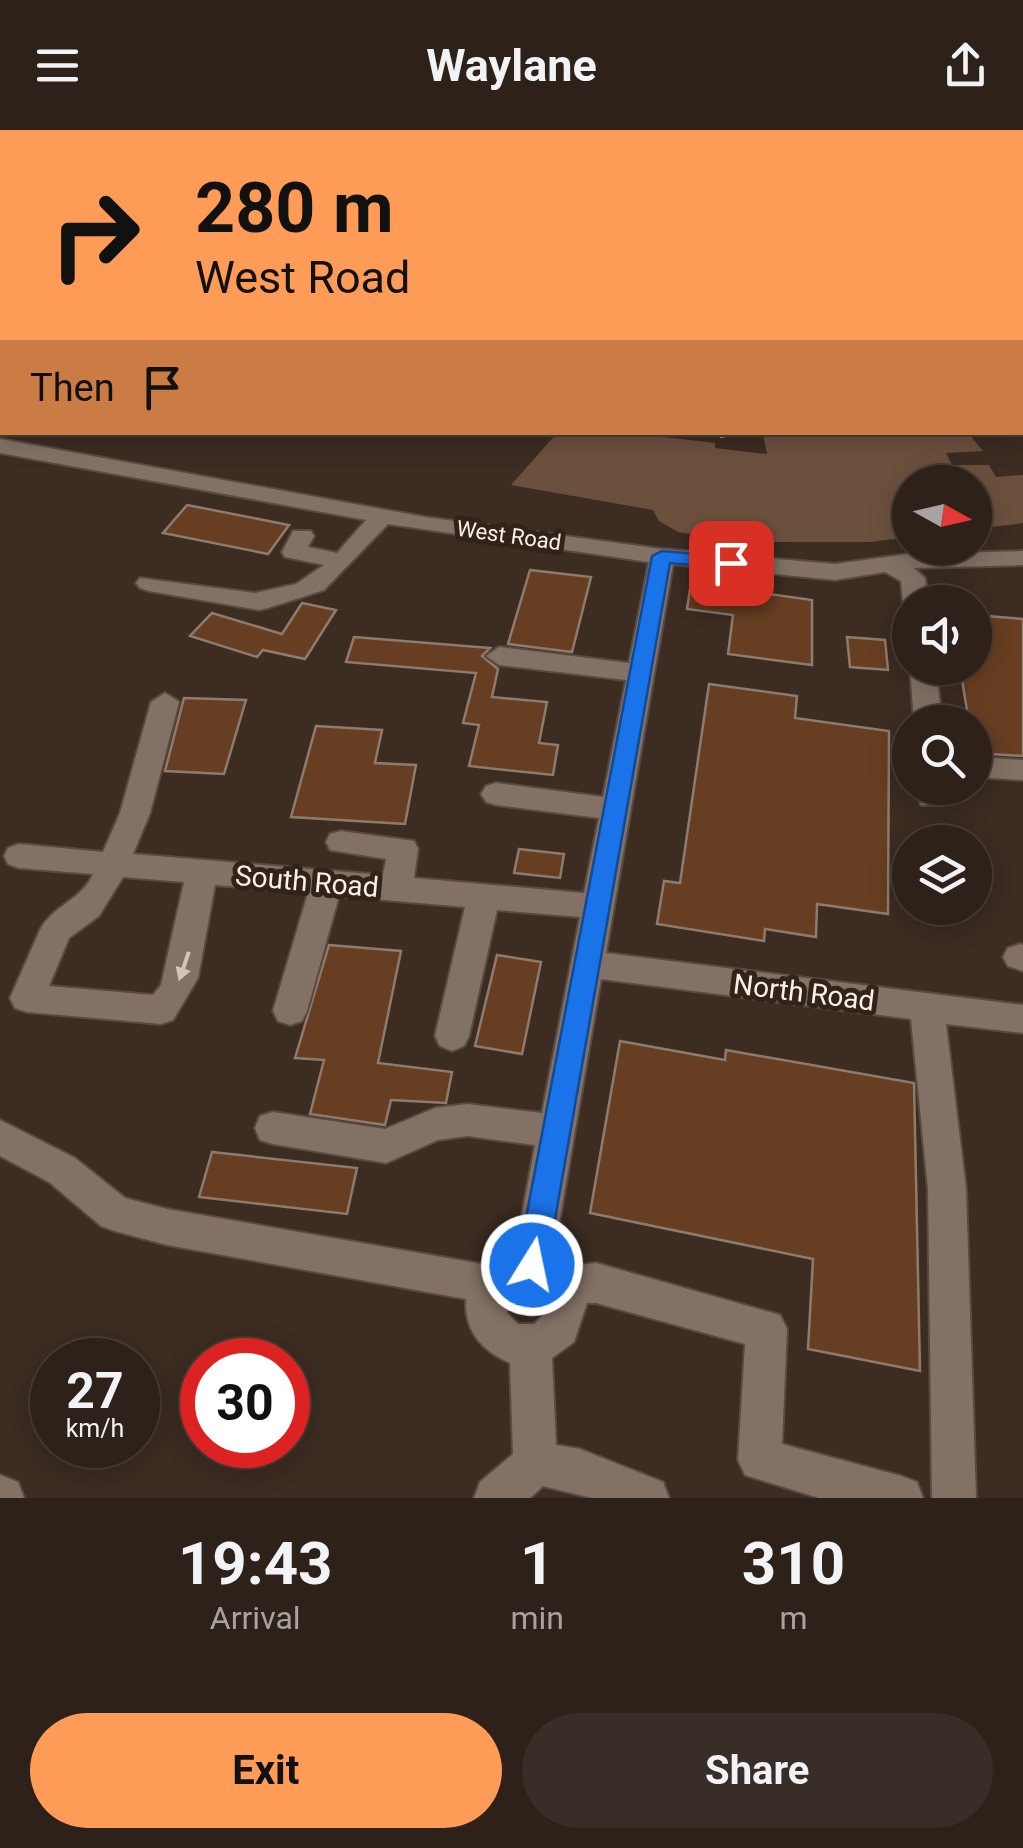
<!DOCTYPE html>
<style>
:root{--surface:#2d211a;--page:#392e27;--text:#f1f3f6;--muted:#a7a3a2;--line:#483e39;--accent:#fe9c57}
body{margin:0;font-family:Roboto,sans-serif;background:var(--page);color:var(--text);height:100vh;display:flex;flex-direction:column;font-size:38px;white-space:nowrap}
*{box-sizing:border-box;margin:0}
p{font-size:32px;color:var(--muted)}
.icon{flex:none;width:55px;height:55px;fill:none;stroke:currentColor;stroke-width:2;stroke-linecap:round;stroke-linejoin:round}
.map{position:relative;height:1368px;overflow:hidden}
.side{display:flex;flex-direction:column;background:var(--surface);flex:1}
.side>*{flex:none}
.banner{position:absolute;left:0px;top:0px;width:1025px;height:305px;box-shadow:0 5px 25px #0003,0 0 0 2px var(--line);background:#fe9c57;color:#111;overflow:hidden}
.needle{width:65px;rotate:98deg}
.buttons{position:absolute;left:892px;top:335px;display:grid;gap:20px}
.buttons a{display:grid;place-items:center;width:100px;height:100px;border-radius:50%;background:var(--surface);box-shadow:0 5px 25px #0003,0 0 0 2px var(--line);font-size:50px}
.speed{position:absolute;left:30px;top:1208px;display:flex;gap:20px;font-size:50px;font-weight:700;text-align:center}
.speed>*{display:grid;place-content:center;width:130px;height:130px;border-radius:50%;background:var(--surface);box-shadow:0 5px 25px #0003,0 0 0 2px var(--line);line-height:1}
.speed small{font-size:25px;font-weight:400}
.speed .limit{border:15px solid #d22;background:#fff;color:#111}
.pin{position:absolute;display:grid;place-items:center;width:85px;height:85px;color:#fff;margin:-42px;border-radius:20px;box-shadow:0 5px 15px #0006}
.me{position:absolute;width:110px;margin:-55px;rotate:10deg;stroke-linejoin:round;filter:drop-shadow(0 0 8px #0008)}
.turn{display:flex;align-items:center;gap:35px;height:210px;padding:0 30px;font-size:45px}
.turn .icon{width:130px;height:130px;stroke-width:2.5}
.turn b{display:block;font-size:70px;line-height:85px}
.then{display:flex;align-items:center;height:95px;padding:0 30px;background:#0003;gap:20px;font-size:38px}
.eta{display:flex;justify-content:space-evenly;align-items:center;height:170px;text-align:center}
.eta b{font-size:60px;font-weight:700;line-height:70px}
.cta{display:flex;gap:20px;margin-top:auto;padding:20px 30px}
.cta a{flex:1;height:115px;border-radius:60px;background:var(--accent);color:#111;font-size:40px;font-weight:700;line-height:115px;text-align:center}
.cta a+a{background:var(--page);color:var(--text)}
header{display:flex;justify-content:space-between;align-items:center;height:130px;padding:0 30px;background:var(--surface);font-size:45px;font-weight:700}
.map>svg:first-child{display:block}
.green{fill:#6c503e}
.building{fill:#673e21;stroke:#8e7b6f;stroke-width:2.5}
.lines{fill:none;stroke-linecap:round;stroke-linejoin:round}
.minor-casing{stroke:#574a40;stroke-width:4}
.path{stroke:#978a82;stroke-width:2.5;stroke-dasharray:5 5;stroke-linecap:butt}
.minor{fill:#837165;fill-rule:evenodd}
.oneway{fill:#d0c4bb}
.route{fill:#1a73e8;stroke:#114b97;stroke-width:2.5}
.labels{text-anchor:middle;stroke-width:10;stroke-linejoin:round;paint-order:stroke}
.far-street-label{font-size:22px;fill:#faf0e9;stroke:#322319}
.street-label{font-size:28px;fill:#faf0e9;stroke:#322319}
</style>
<header><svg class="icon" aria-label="menu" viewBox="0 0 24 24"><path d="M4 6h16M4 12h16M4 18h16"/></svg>Waylane<svg class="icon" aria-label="share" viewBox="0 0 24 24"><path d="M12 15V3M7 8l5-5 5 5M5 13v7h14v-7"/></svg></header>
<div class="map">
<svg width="1023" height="1368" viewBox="0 0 1023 1368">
<rect width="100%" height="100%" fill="#3c2c22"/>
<g class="green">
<path d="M0 0H290L2 2V171Z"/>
<path d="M441 0H1023V46L1022 2Z"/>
<path d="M557 303H629L715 313V318L767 324 763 303H968L983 321 946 323 952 335H989L996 347 1023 345V393L975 399V352H910V407L870 412H741L678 402 659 391 653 380 511 355Z"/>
</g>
<g class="building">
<path d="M187 375 289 395 268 424 163 403Z"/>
<path d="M530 440 591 447 572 522 508 514Z"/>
<path d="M691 453 812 470V535L728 524 733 485 687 479Z"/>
<path d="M302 473 336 480 305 529 263 520 257 527 190 506 212 483 282 504Z"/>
<path d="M975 485 1023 489V626L975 623V592H969L960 538H975Z"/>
<path d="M354 507 490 518 482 526 498 539 492 567 547 572 539 613 558 615 553 645 469 636 479 595 463 593 476 543 346 532Z"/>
<path d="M847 507 885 510 888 540 850 537Z"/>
<path d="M709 554 797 566 795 588 889 601 888 784 817 774 816 807 765 799 764 811 657 794 664 751 680 753Z"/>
<path d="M184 568 246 570 224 644 165 641Z"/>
<path d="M316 596 382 600 375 633 416 635 405 694 291 687Z"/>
<path d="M519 719 564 724 560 748 514 743Z"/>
<path d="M329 815 401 821 378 933 452 942 446 973 391 970 385 995 310 984 324 930 295 928Z"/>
<path d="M497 825 541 832 522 924 475 916Z"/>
<path d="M620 911 725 930 726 920 914 953 920 1241 808 1219 813 1129 590 1083Z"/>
<path d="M212 1022 357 1038 347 1084 199 1067Z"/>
</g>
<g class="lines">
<defs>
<g id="minor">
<rect x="1022" y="154" width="1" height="12"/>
<path d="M2 174V186L0 187V175Z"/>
<path d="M1023 242V256H1022V242Z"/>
<path d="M0 309 425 387 662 419 835 434 908 424 1023 421V435L914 438 925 448 929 472H910V478L903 472 901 451 885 442 835 450 673 434 606 823 1023 875V903L946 894 966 1059 976 1368H932L928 1059 911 889 601 849 554 1123 571 1136 596 1133 780 1185 787 1199 782 1314 901 1346 917 1352 923 1368H819L745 1345 738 1330 745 1214 596 1173H587L574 1212 552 1228 556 1315 580 1319 663 1352 669 1368H592L543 1356 530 1368H474L480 1352 513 1324 510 1233C482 1221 464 1201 466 1169L167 1115 115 1101 101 1096 49 1052 0 1026V990L75 1028 125 1068 167 1079 482 1134 516 1117 535 1015 467 1006 438 1010 386 1033 273 1014 260 1010 255 998 260 986 273 982 385 999 435 978 467 974 542 983 580 787 497 780 469 906 464 916 452 921 440 916 435 906 465 777 339 766 307 881 302 891 290 895 278 891 273 881 308 763 215 755 198 848 173 890 161 894 27 882 15 878 10 868 40 800C52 776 82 770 93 744L19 738 8 734 4 726 8 718 19 714 103 722 120 683 151 572 165 563 179 572 150 683 133 724 383 745 386 729 330 720 326 712 330 704 341 701 414 711 418 719 414 748 584 763 599 688 496 675 486 672 481 664 486 656 496 653 603 667 626 550 499 535 486 526 499 517 629 533 649 432 388 394 324 460 268 478 259 480 149 461 140 458 136 453 140 448 255 463 296 454 324 435 285 427 282 422 293 401H311L314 406 308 417 337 423 366 390 0 323ZM123 747 184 752 161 855 153 865 49 856 69 808 99 786ZM519 1155H533L545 1166V1183L534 1194H518L507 1183V1166Z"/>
<path d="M910 537 936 538 942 592H914Z"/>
<path d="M975 627 1023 630V650L975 647Z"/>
<path d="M917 658H945L941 675H921Z"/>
<path d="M1020 814 1023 815V841L1008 836 1003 827 1008 818Z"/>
<path d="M0 1345 18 1352 24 1368H0Z"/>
</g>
</defs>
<use href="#minor" class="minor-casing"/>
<path class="path" d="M720 307 749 302"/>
<use href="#minor" class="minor"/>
</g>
<defs><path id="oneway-solid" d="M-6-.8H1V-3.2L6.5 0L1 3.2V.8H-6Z" transform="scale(2.5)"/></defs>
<use class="oneway" href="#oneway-solid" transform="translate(184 836) rotate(109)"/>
<path class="route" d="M662 421 731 427 741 433 731 438 670 433 547 1135 543 1146 532 1150 522 1146 517 1135 652 426Z"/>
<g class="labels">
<g class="far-street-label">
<text transform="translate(509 405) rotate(8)" y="8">West Road</text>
</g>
<g class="street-label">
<text transform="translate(307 751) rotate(5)" y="10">South Road</text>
<text transform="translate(804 862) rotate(7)" y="10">North Road</text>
</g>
</g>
</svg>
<div class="buttons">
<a><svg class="needle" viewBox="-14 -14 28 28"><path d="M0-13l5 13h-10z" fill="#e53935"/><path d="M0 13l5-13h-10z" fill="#a7a3a2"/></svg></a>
<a><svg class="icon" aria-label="sound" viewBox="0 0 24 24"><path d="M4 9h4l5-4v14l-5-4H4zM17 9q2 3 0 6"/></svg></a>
<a><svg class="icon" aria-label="search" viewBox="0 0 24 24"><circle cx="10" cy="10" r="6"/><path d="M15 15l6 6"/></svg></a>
<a><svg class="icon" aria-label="layers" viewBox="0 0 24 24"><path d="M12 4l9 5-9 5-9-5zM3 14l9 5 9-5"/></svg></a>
</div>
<div class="speed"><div>27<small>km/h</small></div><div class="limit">30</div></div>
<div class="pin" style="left:731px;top:433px;background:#d93025"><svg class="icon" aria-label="arrive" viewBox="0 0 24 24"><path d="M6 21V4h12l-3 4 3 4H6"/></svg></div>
<svg class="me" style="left:532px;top:1135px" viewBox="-20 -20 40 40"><circle r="17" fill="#1a73e8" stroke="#fff" stroke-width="3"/><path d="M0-11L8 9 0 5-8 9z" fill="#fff"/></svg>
<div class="banner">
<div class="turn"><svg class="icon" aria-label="right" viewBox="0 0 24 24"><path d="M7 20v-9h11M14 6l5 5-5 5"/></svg><div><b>280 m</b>West Road</div></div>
<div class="then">Then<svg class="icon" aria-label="arrive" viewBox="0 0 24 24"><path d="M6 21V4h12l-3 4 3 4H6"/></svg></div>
</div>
</div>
<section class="side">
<div class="eta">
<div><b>19:43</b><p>Arrival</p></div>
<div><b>1</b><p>min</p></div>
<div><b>310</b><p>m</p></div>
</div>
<div class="cta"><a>Exit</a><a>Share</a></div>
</section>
